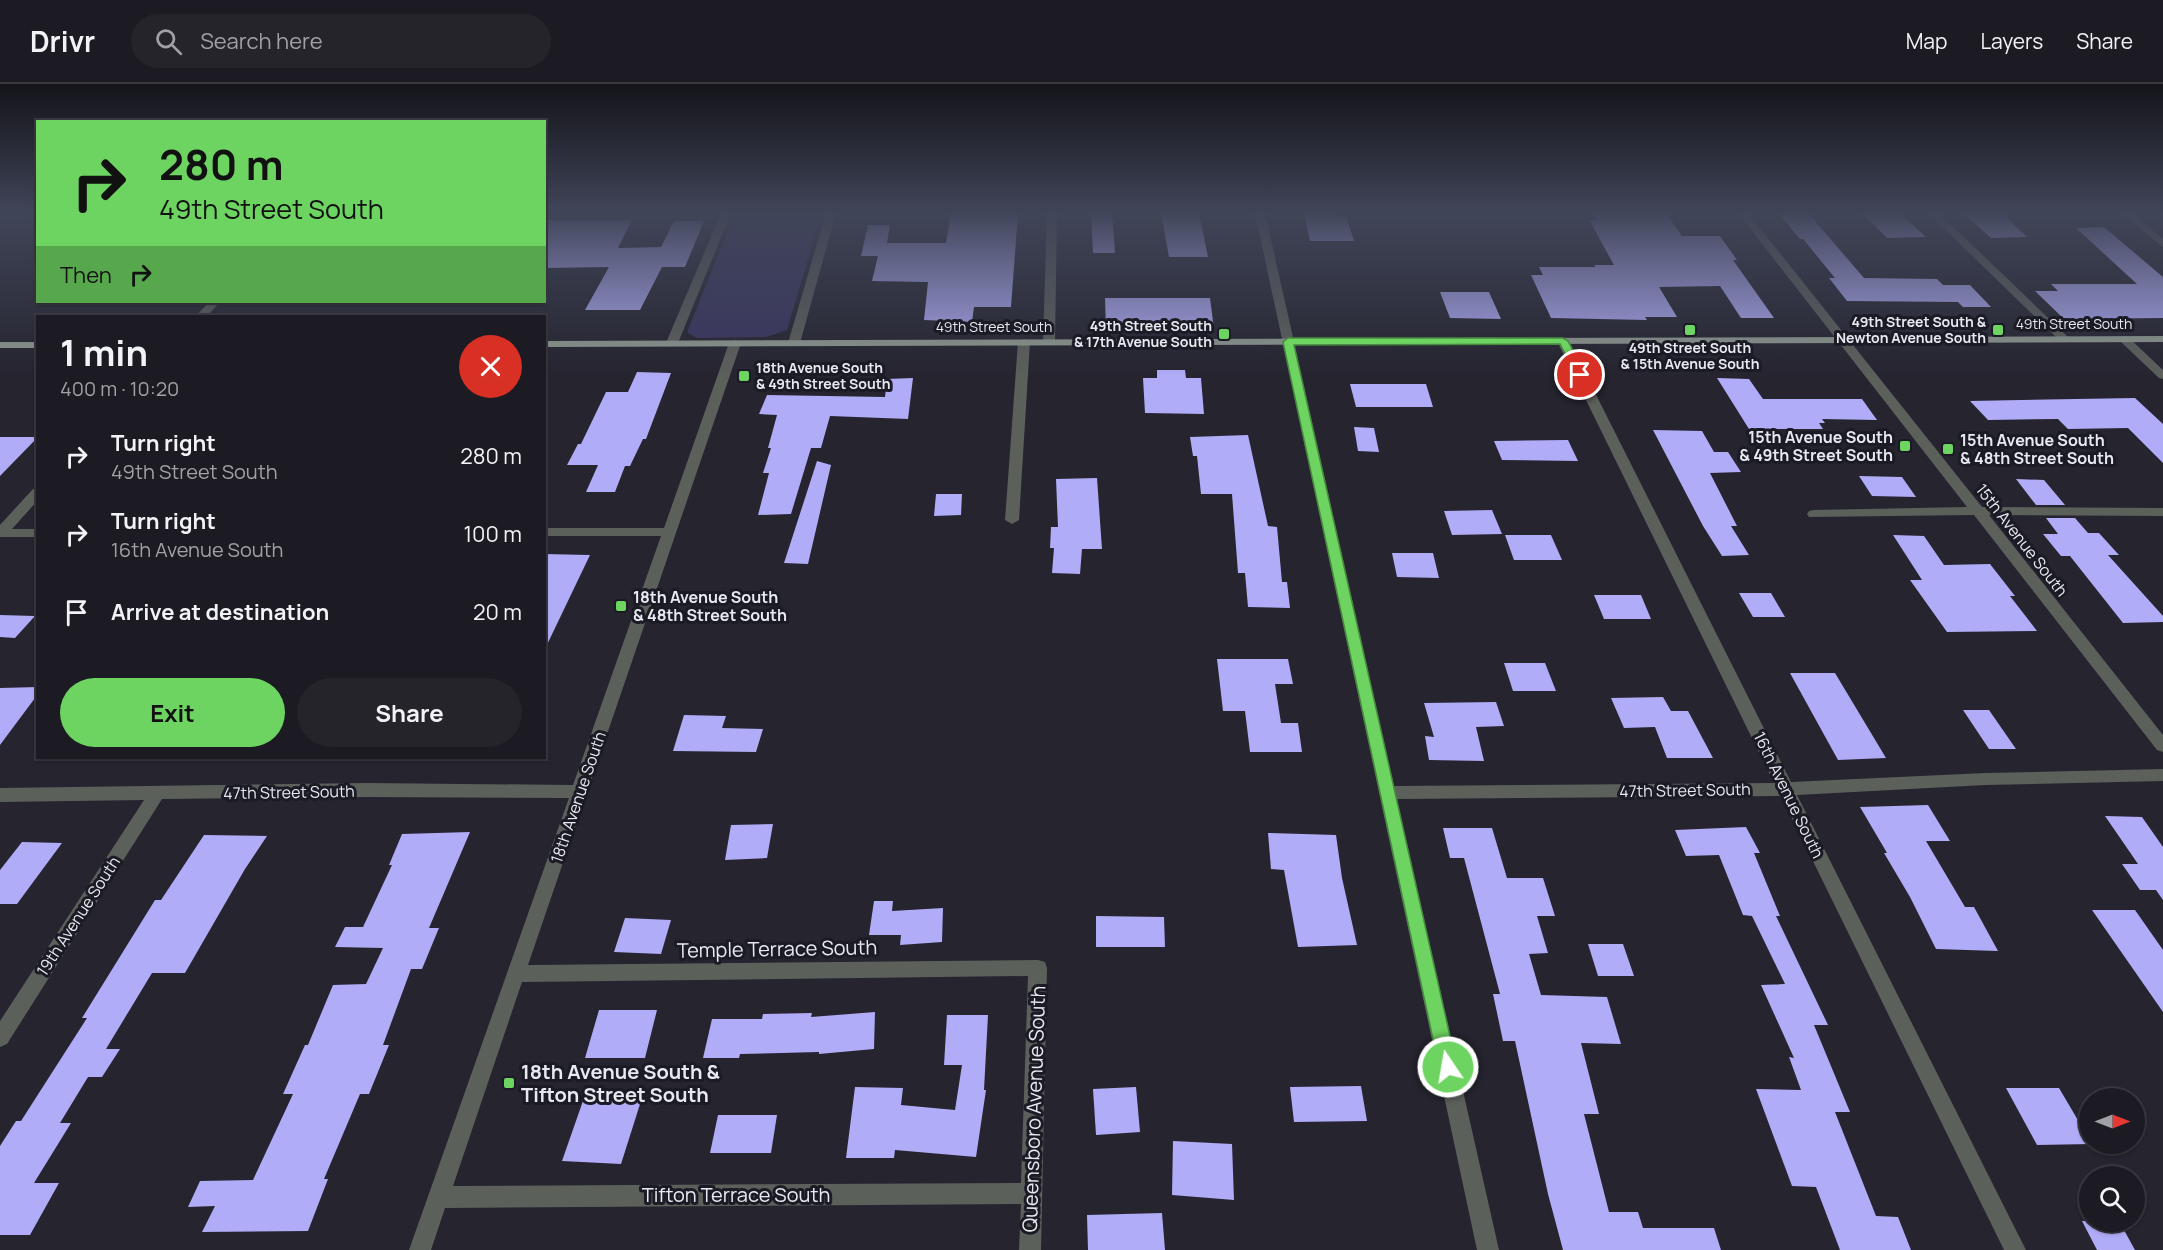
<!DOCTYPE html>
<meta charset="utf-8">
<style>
:root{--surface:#1c1b23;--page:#25242b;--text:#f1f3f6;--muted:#a0a1a6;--line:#3a3941;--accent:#6dd361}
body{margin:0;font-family:Manrope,sans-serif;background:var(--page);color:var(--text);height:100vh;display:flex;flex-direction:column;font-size:22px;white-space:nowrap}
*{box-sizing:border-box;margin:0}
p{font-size:20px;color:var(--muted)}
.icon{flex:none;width:33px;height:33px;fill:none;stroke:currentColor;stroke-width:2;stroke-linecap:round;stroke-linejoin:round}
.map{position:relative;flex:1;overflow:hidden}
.details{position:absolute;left:36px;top:231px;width:510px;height:444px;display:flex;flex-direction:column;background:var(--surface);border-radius:0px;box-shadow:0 2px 4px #0004,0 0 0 2px var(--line)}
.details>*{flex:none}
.banner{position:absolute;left:36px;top:36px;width:510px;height:183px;border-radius:0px;box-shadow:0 2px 4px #0004,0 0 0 2px var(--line);background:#6dd361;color:#111;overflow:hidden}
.needle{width:39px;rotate:90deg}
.controls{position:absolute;left:2079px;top:1004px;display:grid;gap:12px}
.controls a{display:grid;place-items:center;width:66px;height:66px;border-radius:50%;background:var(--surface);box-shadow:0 2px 4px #0004,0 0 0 2px var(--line);font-size:30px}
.pin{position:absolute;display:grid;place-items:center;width:51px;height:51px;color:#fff;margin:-26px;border:3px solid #fff;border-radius:50%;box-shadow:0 2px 6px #0007}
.me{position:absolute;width:66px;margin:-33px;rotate:348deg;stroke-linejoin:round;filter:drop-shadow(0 0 4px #0008)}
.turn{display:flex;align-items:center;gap:21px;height:126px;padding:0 24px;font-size:27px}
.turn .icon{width:78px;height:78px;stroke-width:2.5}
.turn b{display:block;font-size:42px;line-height:51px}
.then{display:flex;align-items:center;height:57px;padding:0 24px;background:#0003;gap:12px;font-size:22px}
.round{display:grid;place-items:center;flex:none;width:63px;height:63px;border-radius:32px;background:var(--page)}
.headline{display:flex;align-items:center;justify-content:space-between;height:102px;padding:0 24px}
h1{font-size:36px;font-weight:700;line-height:45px}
.cta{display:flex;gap:12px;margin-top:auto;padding:12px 24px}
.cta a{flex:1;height:69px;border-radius:36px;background:var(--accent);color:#111;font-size:24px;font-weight:700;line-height:69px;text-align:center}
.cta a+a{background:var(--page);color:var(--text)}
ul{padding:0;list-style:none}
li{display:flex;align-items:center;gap:18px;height:78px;padding:0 24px}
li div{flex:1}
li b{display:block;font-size:22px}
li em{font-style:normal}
header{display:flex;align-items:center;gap:36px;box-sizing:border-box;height:84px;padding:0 30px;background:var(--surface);border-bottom:2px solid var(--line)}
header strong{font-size:28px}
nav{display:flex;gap:33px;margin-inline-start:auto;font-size:21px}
.search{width:420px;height:54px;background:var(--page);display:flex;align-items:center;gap:15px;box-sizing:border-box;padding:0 21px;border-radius:33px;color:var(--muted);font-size:22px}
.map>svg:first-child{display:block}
.green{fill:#393560}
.building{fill:#b0acf7}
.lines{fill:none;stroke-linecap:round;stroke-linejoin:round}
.minor{fill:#5c605b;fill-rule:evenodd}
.major{fill:#929a91;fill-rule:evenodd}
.route{fill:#6dd361;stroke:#47893f;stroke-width:1.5}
.poi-dot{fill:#6dd361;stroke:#1b1b25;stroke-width:2}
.labels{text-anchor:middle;stroke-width:6;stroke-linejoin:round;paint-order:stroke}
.far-poi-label{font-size:14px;font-weight:bold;fill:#e8e9f0;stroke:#1b1b25;text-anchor:end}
.far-street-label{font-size:14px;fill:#e8e9f0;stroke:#1b1b25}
.poi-label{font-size:16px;font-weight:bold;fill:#e8e9f0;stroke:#1b1b25;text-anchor:start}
.street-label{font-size:16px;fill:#e8e9f0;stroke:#1b1b25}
.near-street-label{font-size:20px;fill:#e8e9f0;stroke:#1b1b25}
.near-poi-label{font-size:20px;font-weight:bold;fill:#e8e9f0;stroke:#1b1b25;text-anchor:start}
</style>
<header>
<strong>Drivr</strong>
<div class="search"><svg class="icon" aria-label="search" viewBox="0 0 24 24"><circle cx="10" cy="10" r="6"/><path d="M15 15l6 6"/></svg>Search here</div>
<nav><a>Map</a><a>Layers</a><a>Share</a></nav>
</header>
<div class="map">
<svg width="2163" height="1166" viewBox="0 0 2163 1166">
<rect width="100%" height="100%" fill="#25242f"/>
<path class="green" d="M735 129H822L787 246 766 253 697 254 688 249V246Z"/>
<g class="building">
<path d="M951 129H1018L1011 223H974L972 238 924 236 928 198 872 197 878 172H861L868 141H890L887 159H946Z"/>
<path d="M1091 129H1112L1115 169H1093Z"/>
<path d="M1161 129H1199L1208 173H1169Z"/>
<path d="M1304 129H1334V132H1346L1354 157H1310Z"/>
<path d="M1593 129H1666L1682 152H1720L1737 176H1733L1774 234H1741L1720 202 1659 203 1677 233H1645L1647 236 1551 234 1531 191H1543L1539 183H1596L1594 181H1614L1589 136H1597Z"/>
<path d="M1862 129H1900L1926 153 1887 154Z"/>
<path d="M1963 129H2002L2027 153 1991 154Z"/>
<path d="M1809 130 1864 194 1937 195 1943 201H1970L1991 223H1963L1958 218 1847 217 1829 194H1835L1803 155H1800L1780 131Z"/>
<path d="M544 136H632L618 164 661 163 674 137H704L685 183H662L640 226H585L609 183 544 184Z"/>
<path d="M2104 143 2163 193V234L2064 235 2035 207H2058L2051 200H2137L2076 144Z"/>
<path d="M1440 208H1489L1501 235 1450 234Z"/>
<path d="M1105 214H1210L1214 245H1106Z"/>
<path d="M1157 286H1185L1186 294H1201L1204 330 1145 329 1143 294H1157Z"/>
<path d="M637 288 671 289 646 355H643L630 382H625L615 408H586L598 381H567L578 360H581L606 308H628Z"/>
<path d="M913 294 908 335 830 332 821 364H811L791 430 758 431 769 389H763L771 364H768L777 331 759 330 767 311 885 313 887 295Z"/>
<path d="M1717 294 1749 295 1763 315H1862L1877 336 1822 335 1825 339H1819L1823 345H1749Z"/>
<path d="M1350 300H1426L1433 323H1356Z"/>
<path d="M2135 314 2163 340V379L2128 344 2068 345 2058 335 1988 336 1970 317Z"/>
<path d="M1354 343 1374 344 1379 368 1358 367Z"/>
<path d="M1653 346 1702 347 1714 368H1728L1741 388 1710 389 1737 442H1731L1749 471 1722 472 1703 442Z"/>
<path d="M1248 351 1268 442 1277 443 1282 498H1287L1290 524 1248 523 1245 489H1238L1232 410H1201L1197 372H1193L1190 353Z"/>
<path d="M0 353H38L0 392Z"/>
<path d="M1568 356 1578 377 1502 376 1494 357Z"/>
<path d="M817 377 831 381 808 480 784 479Z"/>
<path d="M1859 392 1902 393 1916 413 1872 412Z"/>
<path d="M1097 394 1102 465H1082L1080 490 1052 489 1054 464H1050L1051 443H1058L1056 395Z"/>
<path d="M2016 395 2044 396 2065 421H2036Z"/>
<path d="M936 410H962L961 431 934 432Z"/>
<path d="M1492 426 1502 450 1452 451 1444 427Z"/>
<path d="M2046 434H2075L2088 449H2099L2119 471H2108L2163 532V538L2123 539 2070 472H2061L2043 450H2058Z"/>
<path d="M1505 451H1551L1562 476H1514Z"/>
<path d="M1893 451 1924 452 1944 481 1990 480 2015 512H2010L2037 547 1947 548 1910 496H1922Z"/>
<path d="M1392 469H1433L1439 494 1397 493Z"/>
<path d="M544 470 590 471 544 567Z"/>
<path d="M1739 509H1771L1785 533H1753Z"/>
<path d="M1594 511H1641L1651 535H1604Z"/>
<path d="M0 531 35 532 15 554 0 553Z"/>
<path d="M1217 575H1288L1293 600H1275L1281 639H1298L1302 668H1250L1245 627H1223Z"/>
<path d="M1504 579H1545L1556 607H1513Z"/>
<path d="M1790 589H1835L1886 674 1838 676Z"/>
<path d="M38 603V610L0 661V604Z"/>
<path d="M1663 613 1671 627H1688L1713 674H1667L1655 643 1624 644 1611 614Z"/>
<path d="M1496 618 1504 642 1476 643 1484 677 1429 676 1425 652 1434 653 1424 619Z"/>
<path d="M1963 626H1989L2016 665H1989Z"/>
<path d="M684 631 726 632 722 644 763 645 756 668 673 667Z"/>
<path d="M1928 721 1950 757H1926L1965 823H1974L1998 867 1936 865 1910 813 1884 769H1887L1860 723Z"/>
<path d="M2105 732 2142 733 2163 763V816L2156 806H2140L2122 780H2138Z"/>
<path d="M773 740 767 774 725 776 731 741Z"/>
<path d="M1746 743 1760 769H1754L1780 832H1776L1828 941H1814L1850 1028H1835L1876 1132 1898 1133 1911 1166H1840L1816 1103 1792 1102 1756 1005 1801 1006 1789 973 1794 974 1761 901 1785 900 1752 832 1743 831 1719 771 1686 772 1675 746Z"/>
<path d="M1443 744H1492L1507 794H1543L1555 832H1537L1548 869 1529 870 1541 911 1607 913 1621 960 1581 959 1599 1030H1584L1609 1128H1638L1643 1144H1714L1721 1166H1563L1548 1110 1515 957H1503L1493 910H1500L1464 774H1450Z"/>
<path d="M470 748 429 844H439L422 885H411L383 961H389L369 1010H360L324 1095H328L308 1147 202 1148 215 1122 188 1123 200 1097 253 1096 293 1010H283L305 961H308L333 901 366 900 383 864 335 863 345 843H363L392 781H389L402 750Z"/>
<path d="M1268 749 1336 751 1342 794 1357 861 1298 863 1284 786 1271 785Z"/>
<path d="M204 751 267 752 245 785 185 889H152L106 965H120L102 993H88L60 1039H71L34 1099H59L30 1151H0V1062L16 1037H21L87 934H82L155 816H161Z"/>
<path d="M22 758 62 759 17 820H0V786Z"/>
<path d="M874 817H893L892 827 943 824 942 858 900 861 901 851H869Z"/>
<path d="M2092 826H2135L2163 866V928Z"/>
<path d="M1096 832 1164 833 1165 863H1096Z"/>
<path d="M625 834 671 836 661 870 614 868Z"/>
<path d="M1588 860H1623L1634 892H1598Z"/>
<path d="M599 926H657L645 974H585Z"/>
<path d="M875 928 874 965 819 970V968L740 970 739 974H703L712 935H762L763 930 812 929 811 933Z"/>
<path d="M947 931H988L984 1006H986L976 1073 895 1066 894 1074H846L855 1003 903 1004 901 1021 955 1026 962 981H944Z"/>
<path d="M1361 1002 1367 1037 1294 1038 1290 1003Z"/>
<path d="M1136 1003 1140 1048 1096 1051 1093 1005Z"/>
<path d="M2006 1004H2059L2092 1060 2037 1061Z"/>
<path d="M584 1014 641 1017 621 1080 562 1077Z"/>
<path d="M718 1031H777L771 1069H710Z"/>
<path d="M1173 1057 1232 1060 1234 1116 1172 1111Z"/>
<path d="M1162 1129 1165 1166H1088L1087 1131Z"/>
<path d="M2082 1137H2119L2135 1166H2097Z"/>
</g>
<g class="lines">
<g class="minor">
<path d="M721 129H731L678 259 676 261H668L666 259Z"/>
<path d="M826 129H836L800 259 798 261H790L788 259Z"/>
<path d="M1047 129H1057L1055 258 1049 261 1043 258Z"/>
<path d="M1255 129H1265L1394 702 1774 699 1557 257 1563 254 1569 257 1791 698 1985 689 2163 685V697L1985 701 1797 711 2026 1166H2004L1781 712 1397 715 1499 1166H1477Z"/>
<path d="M1738 129H1748L1982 423 2163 424V432L1989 431 2163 651V668L2157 666 1974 431 1809 433 1807 430 1809 427 1814 426 1967 423Z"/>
<path d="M1928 129H1939L2068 253V257H2060Z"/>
<path d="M2120 129H2132L2163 155V163Z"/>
<path d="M209 218H220L207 232H196Z"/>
<path d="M2124 252 2128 253 2163 286V295L2159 294 2120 257V253Z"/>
<path d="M1024 255 1030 258 1019 436 1012 440 1005 436 1018 258Z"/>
<path d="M735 256 741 259 528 881 1038 876 1045 878 1047 884 1041 1166H1019L1021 1120 445 1124 431 1166H409L569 714 368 713 162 715 7 960 0 963V937L144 716 0 718V704L368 699 573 701 661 452H544V444H664L729 259ZM1028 892 1021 1099 453 1102 522 898Z"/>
<path d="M38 404V416L12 445H38V453H0V441L33 405Z"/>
</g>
<g class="major">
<path d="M2163 252V258L544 263V257Z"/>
<rect x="0" y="258" width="38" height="6"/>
</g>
</g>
<linearGradient id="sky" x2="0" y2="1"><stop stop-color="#14141a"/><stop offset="0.44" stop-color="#404558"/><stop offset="1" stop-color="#404558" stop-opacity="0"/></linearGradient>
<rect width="2163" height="293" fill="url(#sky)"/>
<path class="route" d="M1288 254H1563L1568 257 1586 291 1580 294 1577 293 1560 260 1294 261 1457 983 1454 989 1448 992 1441 989 1439 983 1283 258Z"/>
<g class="poi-dot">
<rect x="1684" y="240" width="12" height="12" rx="3"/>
<rect x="1992" y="240" width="12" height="12" rx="3"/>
<rect x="1218" y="244" width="12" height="12" rx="3"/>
<rect x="738" y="286" width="12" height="12" rx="3"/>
<rect x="1899" y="356" width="12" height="12" rx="3"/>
<rect x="1942" y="359" width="12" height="12" rx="3"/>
<rect x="615" y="516" width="12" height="12" rx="3"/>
<rect x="503" y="993" width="12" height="12" rx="3"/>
</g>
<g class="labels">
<g class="far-poi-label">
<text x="1986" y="243">49th Street South &amp;<tspan x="1986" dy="16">Newton Avenue South</tspan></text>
<text x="1212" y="247">49th Street South<tspan x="1212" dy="16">&amp; 17th Avenue South</tspan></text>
<text x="1690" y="269" text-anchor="middle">49th Street South<tspan x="1690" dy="16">&amp; 15th Avenue South</tspan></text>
<text x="756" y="289" text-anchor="start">18th Avenue South<tspan x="756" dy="16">&amp; 49th Street South</tspan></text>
</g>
<g class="far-street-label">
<text x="2074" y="245">49th Street South</text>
<text x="994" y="248">49th Street South</text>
</g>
<g class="poi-label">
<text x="1893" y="359" text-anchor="end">15th Avenue South<tspan x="1893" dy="18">&amp; 49th Street South</tspan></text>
<text x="1960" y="362">15th Avenue South<tspan x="1960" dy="18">&amp; 48th Street South</tspan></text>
<text x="633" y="519">18th Avenue South<tspan x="633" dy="18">&amp; 48th Street South</tspan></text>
</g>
<g class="street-label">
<text transform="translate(2022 456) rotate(52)" y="6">15th Avenue South</text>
<text transform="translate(1685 706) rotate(-1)" y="6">47th Street South</text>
<text transform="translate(289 708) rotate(-1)" y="6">47th Street South</text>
<text transform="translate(1789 711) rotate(64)" y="6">16th Avenue South</text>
<text transform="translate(578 713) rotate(-71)" y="6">18th Avenue South</text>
<text transform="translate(78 832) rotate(-57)" y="6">19th Avenue South</text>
</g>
<g class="near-street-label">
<text transform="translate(777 865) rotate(-1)" y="7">Temple Terrace South</text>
<text transform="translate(1034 1025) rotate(-88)" y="7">Queensboro Avenue South</text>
<text x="736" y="1118">Tifton Terrace South</text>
</g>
<g class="near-poi-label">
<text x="521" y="995">18th Avenue South &amp;<tspan x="521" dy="23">Tifton Street South</tspan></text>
</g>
</g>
</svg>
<div class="controls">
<a><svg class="needle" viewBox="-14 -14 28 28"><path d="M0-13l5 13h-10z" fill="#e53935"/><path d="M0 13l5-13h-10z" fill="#a0a1a6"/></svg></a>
<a><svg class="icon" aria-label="search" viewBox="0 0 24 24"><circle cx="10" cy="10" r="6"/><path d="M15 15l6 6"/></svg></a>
</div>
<div class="pin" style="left:1580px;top:291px;background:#d93025"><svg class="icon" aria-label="arrive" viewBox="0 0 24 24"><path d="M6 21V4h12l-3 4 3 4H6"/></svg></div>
<svg class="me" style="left:1448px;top:983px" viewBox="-20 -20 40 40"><circle r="17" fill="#6dd361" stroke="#fff" stroke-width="3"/><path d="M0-11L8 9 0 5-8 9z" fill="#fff"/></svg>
<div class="banner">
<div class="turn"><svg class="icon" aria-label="right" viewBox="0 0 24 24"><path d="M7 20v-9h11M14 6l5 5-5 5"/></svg><div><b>280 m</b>49th Street South</div></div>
<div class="then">Then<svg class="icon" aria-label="right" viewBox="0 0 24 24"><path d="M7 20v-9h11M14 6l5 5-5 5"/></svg></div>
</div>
<section class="details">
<div class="headline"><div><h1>1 min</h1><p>400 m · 10:20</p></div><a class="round" style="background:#d93025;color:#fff"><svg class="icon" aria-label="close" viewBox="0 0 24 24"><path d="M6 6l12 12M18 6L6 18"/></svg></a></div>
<ul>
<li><svg class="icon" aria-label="right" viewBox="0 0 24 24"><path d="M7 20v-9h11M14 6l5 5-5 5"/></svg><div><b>Turn right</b><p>49th Street South</p></div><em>280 m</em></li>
<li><svg class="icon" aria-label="right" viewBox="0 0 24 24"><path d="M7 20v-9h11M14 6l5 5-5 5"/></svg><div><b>Turn right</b><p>16th Avenue South</p></div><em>100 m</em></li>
<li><svg class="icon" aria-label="arrive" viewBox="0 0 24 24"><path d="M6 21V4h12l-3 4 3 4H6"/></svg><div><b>Arrive at destination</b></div><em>20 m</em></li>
</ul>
<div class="cta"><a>Exit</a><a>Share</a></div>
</section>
</div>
